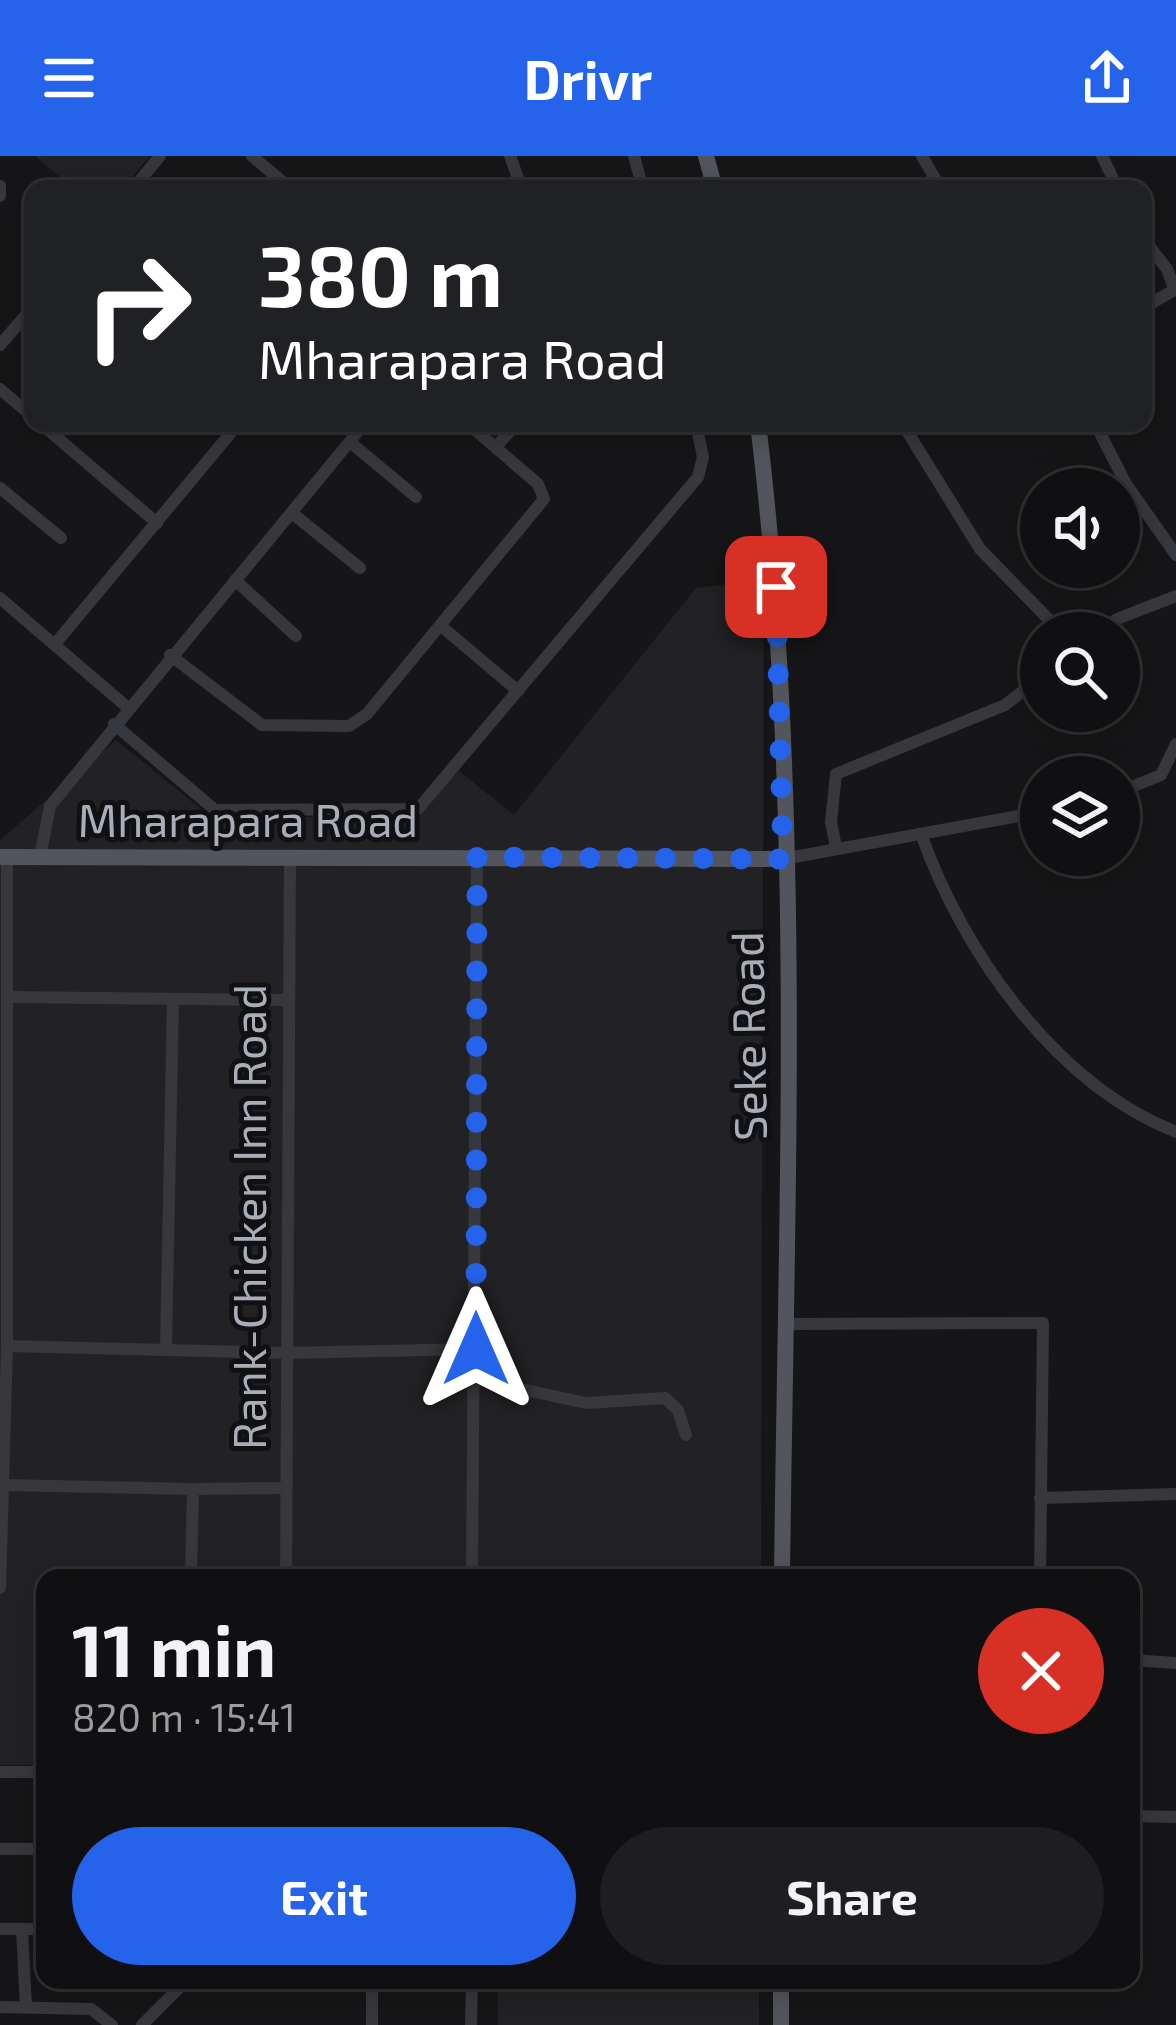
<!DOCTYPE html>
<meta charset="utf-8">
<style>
:root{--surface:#101012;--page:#1e1e20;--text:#f1f3f6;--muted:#9c9d9f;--line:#303032;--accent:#2563eb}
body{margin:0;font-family:"Exo 2",sans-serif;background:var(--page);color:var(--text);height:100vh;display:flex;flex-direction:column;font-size:45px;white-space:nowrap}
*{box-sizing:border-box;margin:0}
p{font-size:39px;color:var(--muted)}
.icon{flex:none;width:66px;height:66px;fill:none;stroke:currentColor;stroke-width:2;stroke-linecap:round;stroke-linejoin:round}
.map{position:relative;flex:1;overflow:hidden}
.details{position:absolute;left:36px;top:1413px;width:1104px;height:420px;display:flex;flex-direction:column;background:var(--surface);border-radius:24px;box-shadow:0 6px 30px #0003,0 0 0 3px var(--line)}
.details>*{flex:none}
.guide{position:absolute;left:24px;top:24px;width:1128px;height:252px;border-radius:24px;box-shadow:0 6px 30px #0003,0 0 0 3px var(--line);background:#202124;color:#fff;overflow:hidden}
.buttons{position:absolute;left:1020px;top:312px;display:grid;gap:24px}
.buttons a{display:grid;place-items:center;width:120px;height:120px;border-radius:50%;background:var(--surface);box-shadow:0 6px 30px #0003,0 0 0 3px var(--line);font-size:60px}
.pin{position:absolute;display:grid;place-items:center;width:102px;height:102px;color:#fff;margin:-51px;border-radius:24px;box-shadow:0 6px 18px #0006}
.me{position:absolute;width:132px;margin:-66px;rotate:0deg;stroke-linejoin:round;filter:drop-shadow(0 0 9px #0008)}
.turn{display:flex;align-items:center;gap:42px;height:252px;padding:0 36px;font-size:54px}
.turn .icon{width:156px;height:156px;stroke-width:2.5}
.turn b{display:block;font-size:84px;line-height:102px}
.round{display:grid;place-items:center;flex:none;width:126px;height:126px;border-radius:63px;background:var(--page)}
.summary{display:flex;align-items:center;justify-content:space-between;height:204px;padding:0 36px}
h1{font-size:72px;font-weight:700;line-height:90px}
.action{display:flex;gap:24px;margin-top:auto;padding:24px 36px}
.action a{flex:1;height:138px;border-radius:72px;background:var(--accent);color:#fff;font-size:48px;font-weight:700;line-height:138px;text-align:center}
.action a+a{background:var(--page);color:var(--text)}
header{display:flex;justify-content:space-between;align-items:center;height:156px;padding:0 36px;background:var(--accent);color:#fff;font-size:54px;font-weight:700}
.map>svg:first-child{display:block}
.built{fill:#222225}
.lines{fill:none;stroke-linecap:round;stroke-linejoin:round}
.minor{stroke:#37383d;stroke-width:12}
.major{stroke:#53555c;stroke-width:16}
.route{stroke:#2563eb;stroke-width:21;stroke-dasharray:0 37.8}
.labels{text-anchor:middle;stroke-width:10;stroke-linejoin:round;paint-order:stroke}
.street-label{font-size:45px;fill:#a8adb8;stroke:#111113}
</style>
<header><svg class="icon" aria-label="menu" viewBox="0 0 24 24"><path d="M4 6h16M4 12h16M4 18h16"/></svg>Drivr<svg class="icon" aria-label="share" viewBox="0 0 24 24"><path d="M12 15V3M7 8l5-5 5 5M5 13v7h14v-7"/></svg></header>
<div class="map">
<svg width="1176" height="1869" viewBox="0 0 1176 1869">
<rect width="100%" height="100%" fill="#161618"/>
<g class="built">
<path d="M35 0H150L122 33H74Z"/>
<path d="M760 424 764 426 761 1422H45V1609H0V684L116 584 217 666 418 655 459 615 514 659 696 432Z"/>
<rect x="498" y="1824" width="261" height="45"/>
</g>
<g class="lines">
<g class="minor">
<path d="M252 0 291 33"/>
<path d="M510 0 522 33"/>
<path d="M634 0 643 33"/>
<path d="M922 0 941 33"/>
<path d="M1102 0 1118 33"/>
<path d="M0 30V40"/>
<path d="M133 33 160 0"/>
<path d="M1143 82 1167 113 1175 134"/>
<path d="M1143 152 1176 133"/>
<path d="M0 189 33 151"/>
<path d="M0 233 33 261"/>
<path d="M40 267 157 367"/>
<path d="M853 267H873"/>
<path d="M902 267 980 393 1062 477"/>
<path d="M1095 267 1126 328 1176 399"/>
<path d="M350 286 416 341"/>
<path d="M496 291 517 267"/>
<path d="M0 332 61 382"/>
<path d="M292 357 360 412"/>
<path d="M235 424 296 480"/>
<path d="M0 442 127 551"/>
<path d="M441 470 518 535"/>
<path d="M1098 477 1117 463 1176 440"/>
<path d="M55 488 239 267"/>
<path d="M170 499 262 569 349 570 367 558 544 343 538 328 467 267"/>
<path d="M114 568 215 654 418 653 698 321 703 301 696 267"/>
<path d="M1119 636 1161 619 1176 588"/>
<path d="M921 678C963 796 1055 928 1176 976"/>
<path d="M836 691 831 666 836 618 1005 549 1041 521"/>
<path d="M7 701V1190L285 1197 476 1193"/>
<path d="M40 701 50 650 365 267"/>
<path d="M783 703 1041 656"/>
<path d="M8 841 287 844"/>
<path d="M785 1168 1043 1167 1040 1422"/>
<path d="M166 1191 173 843"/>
<path d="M475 1223 586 1247 665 1242 678 1254 686 1279"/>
<path d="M5 1329 193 1333 191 1422"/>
<path d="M193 1333 284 1332"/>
<path d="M1040 1342 1176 1338"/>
<path d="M286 1422 290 701"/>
<path d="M472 1422 477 701"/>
<path d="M0 1432 7 1190"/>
<path d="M1131 1504 1176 1507"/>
<path d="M0 1616H45"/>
<path d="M1131 1660 1176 1661"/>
<path d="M0 1693H45"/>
<path d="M0 1773H45"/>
<path d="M22 1774 26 1851"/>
<path d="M0 1851 91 1853 112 1869"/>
<path d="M142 1869 187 1824"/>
<path d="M372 1869V1824"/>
<path d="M471 1869 472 1824"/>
</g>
<g class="major">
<path d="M706 0 715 33"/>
<path d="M758 267C804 644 786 1042 782 1422"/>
<path d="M0 701 783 703"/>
<path d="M781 1869V1824"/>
</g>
</g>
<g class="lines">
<path class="route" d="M476 1193 477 701 783 703 776 431"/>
</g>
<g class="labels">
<g class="street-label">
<text x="248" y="681">Mharapara Road</text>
<text transform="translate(749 880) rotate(-91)" y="16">Seke Road</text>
<text transform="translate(250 1061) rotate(-90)" y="16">Rank-Chicken Inn Road</text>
</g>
</g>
</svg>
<div class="buttons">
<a><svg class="icon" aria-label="sound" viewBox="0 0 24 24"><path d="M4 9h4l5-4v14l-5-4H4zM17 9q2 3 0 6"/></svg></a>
<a><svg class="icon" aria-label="search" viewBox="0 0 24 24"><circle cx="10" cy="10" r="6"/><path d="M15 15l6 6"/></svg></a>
<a><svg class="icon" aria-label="layers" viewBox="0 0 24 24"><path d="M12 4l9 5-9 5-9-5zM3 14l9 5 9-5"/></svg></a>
</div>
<div class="pin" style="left:776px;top:431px;background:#d93025"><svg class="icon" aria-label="arrive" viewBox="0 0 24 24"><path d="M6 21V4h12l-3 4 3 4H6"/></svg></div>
<svg class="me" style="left:476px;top:1193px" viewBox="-20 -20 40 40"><path d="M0-17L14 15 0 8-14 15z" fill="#2563eb" stroke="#fff" stroke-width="4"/></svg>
<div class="guide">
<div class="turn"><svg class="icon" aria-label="right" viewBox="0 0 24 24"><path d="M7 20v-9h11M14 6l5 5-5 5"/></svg><div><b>380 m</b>Mharapara Road</div></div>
</div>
<section class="details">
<div class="summary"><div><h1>11 min</h1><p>820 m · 15:41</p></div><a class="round" style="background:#d93025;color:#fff"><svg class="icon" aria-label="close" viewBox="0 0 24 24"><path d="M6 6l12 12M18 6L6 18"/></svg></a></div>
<div class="action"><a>Exit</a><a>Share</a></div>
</section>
</div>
